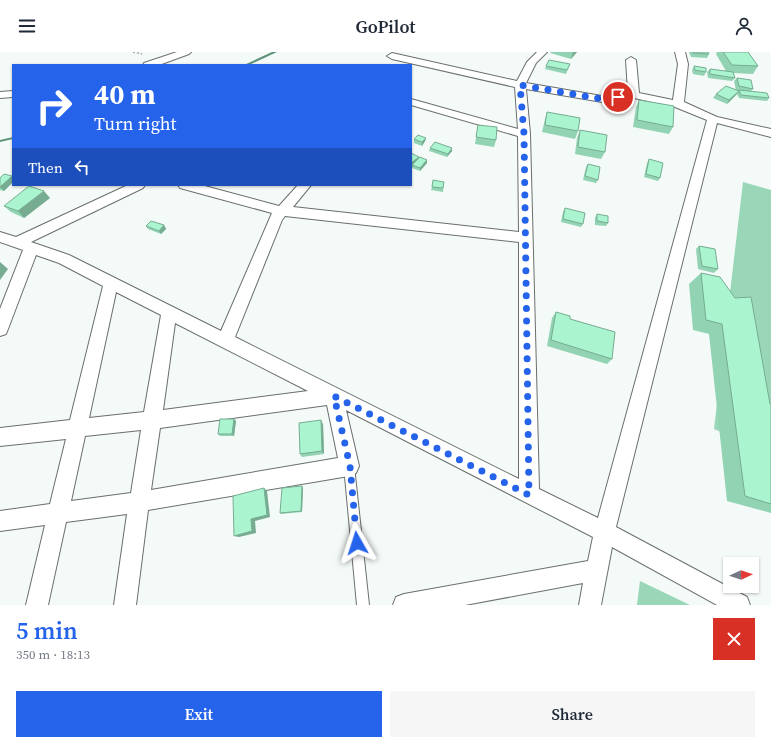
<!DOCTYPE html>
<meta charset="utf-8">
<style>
:root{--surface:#fff;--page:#f6f6f7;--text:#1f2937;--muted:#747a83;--accent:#2563eb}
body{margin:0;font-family:"Source Serif 4",serif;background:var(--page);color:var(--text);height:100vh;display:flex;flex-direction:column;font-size:15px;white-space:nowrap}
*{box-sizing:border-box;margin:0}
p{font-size:13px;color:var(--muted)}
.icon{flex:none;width:22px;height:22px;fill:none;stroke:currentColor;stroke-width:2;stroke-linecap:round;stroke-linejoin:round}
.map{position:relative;height:553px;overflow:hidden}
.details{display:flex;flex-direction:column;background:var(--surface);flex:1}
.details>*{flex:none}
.top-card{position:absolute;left:12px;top:12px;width:400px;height:122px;border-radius:0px;box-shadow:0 1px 3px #0004;background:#2563eb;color:#fff;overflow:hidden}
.needle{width:26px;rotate:87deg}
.tools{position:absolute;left:723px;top:505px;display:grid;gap:8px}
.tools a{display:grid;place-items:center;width:36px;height:36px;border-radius:0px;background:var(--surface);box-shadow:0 1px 3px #0004;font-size:20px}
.pin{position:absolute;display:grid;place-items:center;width:34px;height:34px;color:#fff;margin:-17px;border:2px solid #fff;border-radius:50%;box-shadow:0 1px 4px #0007}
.me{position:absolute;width:44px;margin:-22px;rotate:354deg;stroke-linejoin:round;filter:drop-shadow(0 0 3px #0008)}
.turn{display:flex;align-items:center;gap:14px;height:84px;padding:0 16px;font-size:18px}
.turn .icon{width:52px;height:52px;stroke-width:2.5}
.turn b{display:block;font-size:28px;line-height:34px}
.then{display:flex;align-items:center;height:38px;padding:0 16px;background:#0003;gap:8px;font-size:15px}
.round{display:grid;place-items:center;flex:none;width:42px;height:42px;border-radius:0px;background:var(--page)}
.headline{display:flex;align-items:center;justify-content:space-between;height:68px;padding:0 16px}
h1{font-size:24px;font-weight:600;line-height:30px;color:var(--accent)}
.action{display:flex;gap:8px;margin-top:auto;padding:8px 16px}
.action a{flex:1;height:46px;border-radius:0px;background:var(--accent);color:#fff;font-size:16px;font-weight:600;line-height:46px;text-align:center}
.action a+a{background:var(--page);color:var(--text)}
header{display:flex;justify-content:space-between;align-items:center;height:52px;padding:0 16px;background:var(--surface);font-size:18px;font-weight:600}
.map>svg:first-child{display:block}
.green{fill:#9ad7b8}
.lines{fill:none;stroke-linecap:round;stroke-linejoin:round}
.stream{fill:#5f927a;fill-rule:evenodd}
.lane-casing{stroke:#6a6f6c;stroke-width:2}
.street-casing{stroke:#6a6f6c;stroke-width:2}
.path{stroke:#9ea2a0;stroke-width:1.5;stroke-dasharray:2 2;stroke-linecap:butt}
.lane{fill:#fff;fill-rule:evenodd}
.street{fill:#fff;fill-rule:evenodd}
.wall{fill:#92d3b3}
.shaded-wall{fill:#77ac92}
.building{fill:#aaf5d0;stroke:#77ac92}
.route{stroke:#2563eb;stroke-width:7;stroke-dasharray:0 12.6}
</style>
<header><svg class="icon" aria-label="menu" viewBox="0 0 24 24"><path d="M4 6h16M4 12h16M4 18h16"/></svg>GoPilot<svg class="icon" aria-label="person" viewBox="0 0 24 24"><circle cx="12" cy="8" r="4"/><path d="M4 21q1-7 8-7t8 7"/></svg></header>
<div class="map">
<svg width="771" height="553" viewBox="0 0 771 553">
<rect width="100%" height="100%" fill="#f4faf7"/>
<g class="green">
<path d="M743 130 771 138V401L714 377Z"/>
<path d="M640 529 690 553H637Z"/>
</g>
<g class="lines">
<g class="stream">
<path d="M272 0H277L249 13H244Z"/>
<path d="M13 85V87L0 90V88Z"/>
</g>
<defs>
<path id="lane" d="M349 409 352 411 354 414 369 553H357L344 414 346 411Z"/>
<g id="street">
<path d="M177 0H191L189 2 159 13H143L144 11Z"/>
<path d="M537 0H547L536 11 526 31 602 44 628 40 626 8 631 5 636 8 639 41 673 48 678 12 675 0H685L688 12 684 50 717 65 771 77V85L717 71 616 475 747 545 750 553H717L612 495 601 553H579L583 531 465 553H393L396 545 404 542 588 509 593 485 346 358 359 414 356 421 349 424 148 458 136 553H114L127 462 66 470 48 553H26L45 473 0 479V459L50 452 66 387 0 394V376L70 368 103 234 59 211 36 203 8 277 6 282 0 284V257L23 198 0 190V180L16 185 128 133H145L143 136 31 190 69 203 221 279 272 161 180 136 178 133H201L279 154 298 133H311L293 155 519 180 518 84 411 53V47L518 77 515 35 392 7 387 4 392 1 517 29 527 10ZM526 37 602 50 634 46 675 55 707 68 598 466 539 437 530 82ZM285 164 519 190V427L235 285 282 168ZM116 240 161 263 144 360 89 366ZM175 271 308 339 163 358ZM327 353 338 406 151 438 160 376ZM141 378 131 441 71 449 85 384Z"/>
<path d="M13 39V45L0 46V40Z"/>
</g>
</defs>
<use href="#lane" class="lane-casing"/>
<use href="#street" class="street-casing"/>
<path class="path" d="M133 0 142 2"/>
<use href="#lane" class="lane"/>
<use href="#street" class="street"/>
</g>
<g class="wall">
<path d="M551 0H577L571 7 550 1Z"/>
<path d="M689 0H708L709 2 707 6 691 5Z"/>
<path d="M717 0H748L758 14 753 22 733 21 735 26 732 29 708 26 707 20 710 17 726 19 716 2Z"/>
<path d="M570 12 566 22 545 17 546 14Z"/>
<path d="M694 14 706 20 704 24 693 22 692 18Z"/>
<path d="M737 26 753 37 751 39 769 46 767 49 739 46 737 42 727 52 713 46 716 42 738 39H739L736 38 734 29Z"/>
<path d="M639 48 673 75 669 82 633 75 636 55Z"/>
<path d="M547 60 578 79 575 87 542 80 545 67Z"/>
<path d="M478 73 496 88 494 95 475 92Z"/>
<path d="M580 78 605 100 601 107 575 102 577 86Z"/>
<path d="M426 86 425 89 422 94 414 91V87Z"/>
<path d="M430 96 452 99 447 105 429 99Z"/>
<path d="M411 101 419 105V106L427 108V111L420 119 412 116V114L411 115Z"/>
<path d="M649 107 660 126 658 129 644 125 647 111Z"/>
<path d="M588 112 598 128 596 131 583 128 586 115Z"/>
<path d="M12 124 13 125V130L4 139 0 138V126Z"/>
<path d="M444 130 443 140 431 138 432 135Z"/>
<path d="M50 146 24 166 11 160 4 154Z"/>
<path d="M565 156 583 172 581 175 561 170 563 160Z"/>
<path d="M597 162 608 171 606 174 595 173V166Z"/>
<path d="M164 173 166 177 161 182 148 177 146 174Z"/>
<path d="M699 194 718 217 714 221 698 217 696 197Z"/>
<path d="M701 221 770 352H771V461L727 449 709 282 693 278 689 232Z"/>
<path d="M556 260 570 267 612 307 607 312 547 294 552 266Z"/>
<path d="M234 367 236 369 234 384H220L218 382Z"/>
<path d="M323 372 324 402 302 405 300 402Z"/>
<path d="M303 436 302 460 281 462 280 461Z"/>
</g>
<g class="shaded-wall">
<path d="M573 0H577L571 7Z"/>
<path d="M739 39 736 43 727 52 729 48Z"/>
<path d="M426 86 425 89 422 94V90Z"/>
<path d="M452 96V99L447 105 448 102Z"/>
<path d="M419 105V108L412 113 411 115V111Z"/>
<path d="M427 108V111L420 119V116Z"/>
<path d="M12 124 13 125V130L4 139 0 135Z"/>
<path d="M44 139 50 146 24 166 18 159Z"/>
<path d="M164 173 166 177 161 182 159 179Z"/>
<path d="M0 210 8 217 0 228Z"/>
<path d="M234 367 236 369 234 384 232 382Z"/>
<path d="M321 368 323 372 324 402 322 399Z"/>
<path d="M302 434 303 436 302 460 301 459Z"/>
<path d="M264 436 267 439 270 465 255 469 256 481 239 485 234 484Z"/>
</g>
<g class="building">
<path d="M693 0H708L709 2 693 1Z"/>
<path d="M723 0H748L758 14 732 13Z"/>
<path d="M549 8 570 12 567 18 546 14Z"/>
<path d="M694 14 706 16V20L695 18Z"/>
<path d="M710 17 733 20 735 26 710 22Z"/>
<path d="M737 26 751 28 753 37 739 34Z"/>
<path d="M726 34 739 39 729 48 716 42Z"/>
<path d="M739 38 767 41 769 46 741 43Z"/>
<path d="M639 48 674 54 673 75 637 68Z"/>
<path d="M547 60 580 66 578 79 545 73Z"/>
<path d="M478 73 497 75 496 88 476 85Z"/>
<path d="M580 78 607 83 605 100 578 95Z"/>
<path d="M418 83 426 86 422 90 414 87Z"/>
<path d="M435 90 452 96 448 102 430 96Z"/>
<path d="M411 101 419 105 411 111Z"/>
<path d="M420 105 427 108 420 116 412 113Z"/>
<path d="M649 107 663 111 660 126 646 122Z"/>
<path d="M588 112 600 115 598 128 585 124Z"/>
<path d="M4 122 12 124 0 135V126Z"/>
<path d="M433 128 444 130 443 136 432 135Z"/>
<path d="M29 134 44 139 18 159 4 154Z"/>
<path d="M565 156 585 161 583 172 563 167Z"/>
<path d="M597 162 608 164V171L597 169Z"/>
<path d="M151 169 164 173 159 179 146 174Z"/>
<path d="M699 194 715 197 718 217 702 214Z"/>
<path d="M701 221 720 225 735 246 751 245 770 352H771V452L745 444 722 272 706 268Z"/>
<path d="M556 260 570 264V267L615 280 612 307 551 288Z"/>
<path d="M220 367H234L232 382H218Z"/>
<path d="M321 368 322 399 300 402 299 371Z"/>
<path d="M302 434 301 459 280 461 282 436Z"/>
<path d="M264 436 267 463 251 467 252 479 234 484 233 444Z"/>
</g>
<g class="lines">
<path class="route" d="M357 491 350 414 334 344 529 443 524 82 520 33 602 47 618 45"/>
</g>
</svg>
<div class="tools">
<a><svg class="needle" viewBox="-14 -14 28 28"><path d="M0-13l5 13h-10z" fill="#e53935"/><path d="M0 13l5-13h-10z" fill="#747a83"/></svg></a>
</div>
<div class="pin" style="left:618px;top:45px;background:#d93025"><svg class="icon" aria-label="arrive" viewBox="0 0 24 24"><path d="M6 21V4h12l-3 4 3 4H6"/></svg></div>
<svg class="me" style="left:357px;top:491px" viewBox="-20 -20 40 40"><path d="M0-17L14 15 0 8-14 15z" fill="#2563eb" stroke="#fff" stroke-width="4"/></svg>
<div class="top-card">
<div class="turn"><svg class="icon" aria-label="right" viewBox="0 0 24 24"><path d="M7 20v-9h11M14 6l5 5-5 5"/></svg><div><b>40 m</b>Turn right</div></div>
<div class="then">Then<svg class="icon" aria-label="left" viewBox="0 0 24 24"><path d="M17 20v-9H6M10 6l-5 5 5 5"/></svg></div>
</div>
</div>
<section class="details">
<div class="headline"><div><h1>5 min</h1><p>350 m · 18:13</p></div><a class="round" style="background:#d93025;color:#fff"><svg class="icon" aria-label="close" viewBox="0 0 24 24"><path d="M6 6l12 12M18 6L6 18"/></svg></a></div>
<div class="action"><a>Exit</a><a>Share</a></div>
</section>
